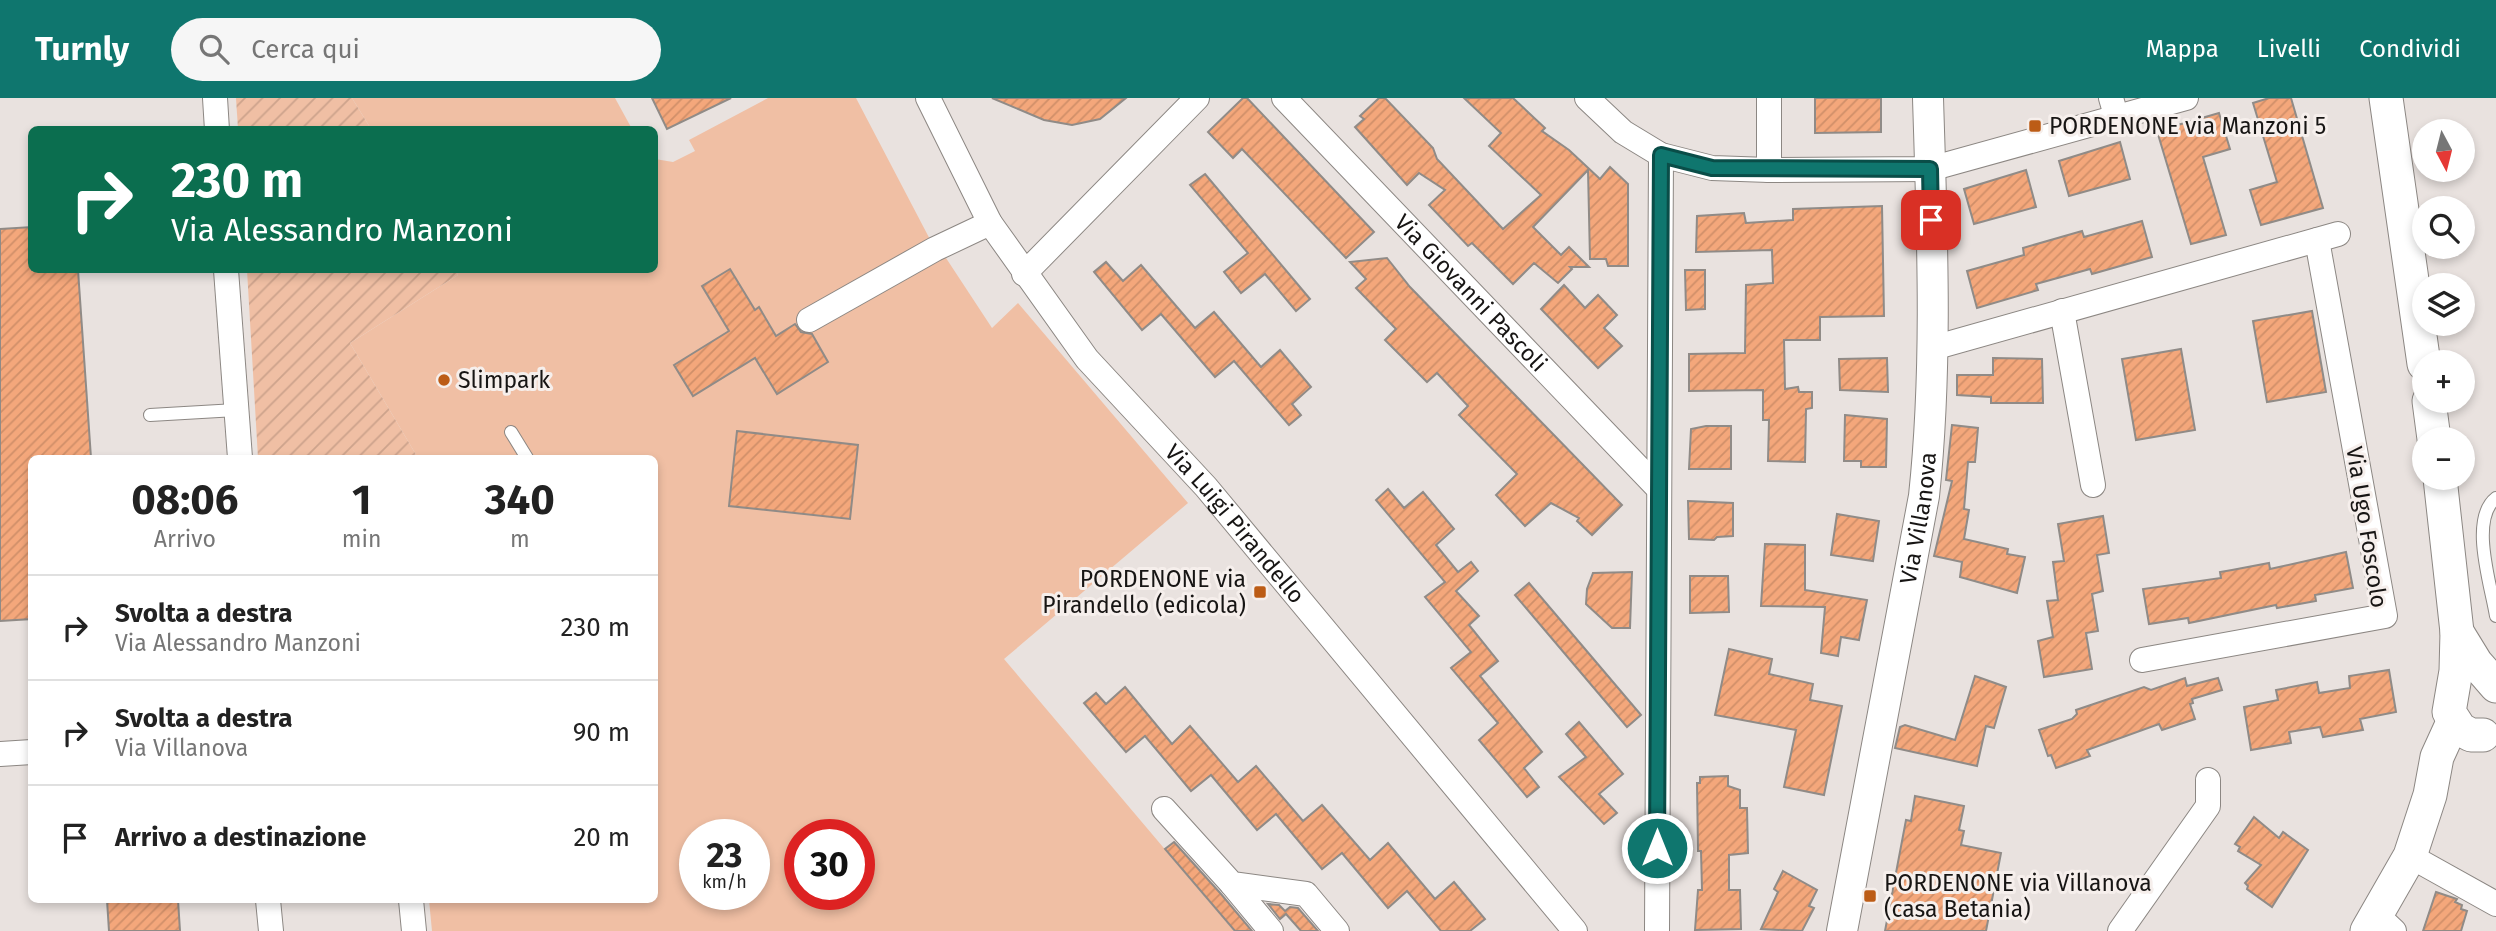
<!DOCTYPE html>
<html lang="it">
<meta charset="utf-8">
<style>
:root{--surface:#fff;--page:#f6f6f6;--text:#222;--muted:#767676;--line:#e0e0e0;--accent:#0f766e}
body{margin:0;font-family:"Fira Sans",sans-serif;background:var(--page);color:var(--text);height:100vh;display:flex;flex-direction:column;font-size:26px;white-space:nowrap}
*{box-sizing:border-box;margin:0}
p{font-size:23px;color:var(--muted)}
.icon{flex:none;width:38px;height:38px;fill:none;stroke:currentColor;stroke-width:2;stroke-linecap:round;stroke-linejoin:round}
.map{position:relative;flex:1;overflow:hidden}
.sheet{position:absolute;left:28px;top:357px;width:630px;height:448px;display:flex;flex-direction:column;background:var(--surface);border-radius:10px;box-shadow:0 4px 10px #0003}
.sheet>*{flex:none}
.top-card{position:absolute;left:28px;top:28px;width:630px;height:147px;border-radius:10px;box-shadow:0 4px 10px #0003;background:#0b6e4f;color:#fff;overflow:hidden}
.needle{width:46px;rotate:173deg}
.buttons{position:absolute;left:2412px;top:21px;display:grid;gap:14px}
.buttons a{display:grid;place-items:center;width:63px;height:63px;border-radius:50%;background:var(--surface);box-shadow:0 4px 10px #0003;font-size:35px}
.speed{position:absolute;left:679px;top:721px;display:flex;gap:14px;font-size:35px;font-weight:700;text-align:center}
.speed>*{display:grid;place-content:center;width:91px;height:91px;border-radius:50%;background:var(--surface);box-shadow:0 4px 10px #0003;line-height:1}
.speed small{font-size:18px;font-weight:400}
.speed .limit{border:10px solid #d22;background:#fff;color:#111}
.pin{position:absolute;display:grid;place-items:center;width:60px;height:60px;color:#fff;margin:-30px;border-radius:14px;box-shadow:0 4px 10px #0006}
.me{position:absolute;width:77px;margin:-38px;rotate:0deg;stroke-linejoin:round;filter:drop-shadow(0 0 5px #0008)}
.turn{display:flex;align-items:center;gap:24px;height:147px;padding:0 28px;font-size:32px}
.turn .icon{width:91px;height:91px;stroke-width:2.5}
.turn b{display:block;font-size:49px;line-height:60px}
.eta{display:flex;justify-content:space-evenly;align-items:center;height:119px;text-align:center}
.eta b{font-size:42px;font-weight:700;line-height:49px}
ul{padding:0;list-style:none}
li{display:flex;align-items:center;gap:21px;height:105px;padding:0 28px;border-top:2px solid var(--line)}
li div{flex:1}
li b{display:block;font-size:26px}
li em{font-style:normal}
header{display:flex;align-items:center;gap:42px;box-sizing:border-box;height:98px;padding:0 35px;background:var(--accent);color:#fff}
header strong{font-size:33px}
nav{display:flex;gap:38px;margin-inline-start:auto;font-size:24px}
.search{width:490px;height:63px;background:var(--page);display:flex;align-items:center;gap:18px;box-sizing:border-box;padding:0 24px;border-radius:38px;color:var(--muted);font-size:26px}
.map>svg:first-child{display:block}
.grass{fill:#f0bfa4;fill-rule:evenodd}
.garden{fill:url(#garden-furrows)}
.building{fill:url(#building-hatch);stroke:#908b87;stroke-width:2}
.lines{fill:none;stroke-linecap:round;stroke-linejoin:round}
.service-casing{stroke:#8c8783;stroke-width:14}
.minor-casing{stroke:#8c8783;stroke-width:26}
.tertiary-casing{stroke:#8c8783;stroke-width:32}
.secondary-casing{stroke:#8c8783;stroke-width:35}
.service{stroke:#fff;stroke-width:12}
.minor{stroke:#fff;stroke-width:24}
.tertiary{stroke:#fff;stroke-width:30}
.secondary{stroke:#fff;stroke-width:33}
.route-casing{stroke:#0a4d48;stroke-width:18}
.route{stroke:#0f766e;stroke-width:12}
.poi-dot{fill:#bc5c16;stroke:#f6efec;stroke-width:2.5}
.labels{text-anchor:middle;stroke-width:6;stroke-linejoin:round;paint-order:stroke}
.poi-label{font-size:23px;fill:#171514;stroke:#f6efec;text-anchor:start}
.street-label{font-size:23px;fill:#171514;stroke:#f6efec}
</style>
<header>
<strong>Turnly</strong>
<div class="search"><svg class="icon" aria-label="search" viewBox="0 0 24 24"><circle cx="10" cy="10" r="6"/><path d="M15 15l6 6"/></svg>Cerca qui</div>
<nav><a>Mappa</a><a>Livelli</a><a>Condividi</a></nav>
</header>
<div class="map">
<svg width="2496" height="833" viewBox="0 0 2496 833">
<defs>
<pattern id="garden-furrows" width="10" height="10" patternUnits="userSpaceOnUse" patternTransform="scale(1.75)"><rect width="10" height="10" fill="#f0bfa4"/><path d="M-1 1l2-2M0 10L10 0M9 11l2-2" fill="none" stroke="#cda38c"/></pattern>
<pattern id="building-hatch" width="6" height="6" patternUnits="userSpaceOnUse" patternTransform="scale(1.75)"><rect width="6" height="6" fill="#f4a77b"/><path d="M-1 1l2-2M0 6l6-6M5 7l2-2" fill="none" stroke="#d08f69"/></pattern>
</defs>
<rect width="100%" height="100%" fill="#e9e2df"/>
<g class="grass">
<path d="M352 0H615L632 31H371Z"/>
<path d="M768 0H856L935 151 946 160 992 230 1018 205 1188 405 1004 561 1234 833H432L429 802H654V360H418L350 245 458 177 455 172H654L655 61 673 64 695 53 689 42ZM695 737H754V796H695ZM800 737H859V796H800Z"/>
</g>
<g class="garden">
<path d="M236 0H352L371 31H238Z"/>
<path d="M247 172H455L458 177 350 245 418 360H258Z"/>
</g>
<g class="building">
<path d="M652 0H731L667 31Z"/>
<path d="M992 0H1126L1100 21 1072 27 1044 22Z"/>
<path d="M1243 0H1247L1374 134 1346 160 1242 51 1233 60 1208 34Z"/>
<path d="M1379 0H1385L1433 50 1437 61 1503 131 1541 97 1489 48 1501 35 1464 0H1513L1545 30 1542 33 1569 52 1600 81 1610 69 1628 86V168H1608L1606 161H1590L1588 72 1533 129 1561 157 1569 149 1589 169H1570L1572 171 1558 185 1534 165 1513 186 1472 145 1468 148 1429 107 1445 92 1419 75 1407 87 1355 29 1364 21 1360 18Z"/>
<path d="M1815 0H1881V34L1815 35Z"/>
<path d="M2269 0H2291L2323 110 2261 127 2250 92 2277 84 2253 5Z"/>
<path d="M2219 15 2230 51 2203 59 2226 137 2191 146 2157 33Z"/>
<path d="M2120 44 2130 81 2069 98 2059 63Z"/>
<path d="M2026 72 2036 109 1974 126 1964 91Z"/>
<path d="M1205 76 1310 201 1296 213 1265 176 1241 195 1224 174 1248 155 1190 87Z"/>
<path d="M1882 108 1884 218 1820 219V242H1784L1785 291 1798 289 1799 294H1812V310L1806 311 1805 364 1768 363 1769 322H1763V292L1689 293V256L1745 255 1746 187 1773 185 1772 152 1696 154 1697 118 1744 115 1746 125 1793 122V111Z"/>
<path d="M2142 123 2152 159 2092 176 2090 171 2036 186 2038 192 1977 210 1967 173 2024 157 2023 150 2082 133 2084 139Z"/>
<path d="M32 129V172H78L91 360H32V521L0 523V131Z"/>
<path d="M1387 160 1410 189 1622 407 1592 437 1577 423 1579 420 1551 405 1525 428 1496 397 1517 376 1459 317 1468 308 1437 275 1427 284 1385 242 1396 231 1356 190 1366 181 1350 164Z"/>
<path d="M1106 164 1123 183 1141 167 1195 230 1214 214 1261 269 1280 252 1311 289 1292 306 1301 317 1289 327 1234 263 1215 279 1161 216 1142 232 1094 174Z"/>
<path d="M730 171 755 212 759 209 776 238 795 226 801 234 812 236 828 264 777 296 755 260 693 298 674 267 729 233 702 188Z"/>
<path d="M1685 172H1705V211L1686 212Z"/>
<path d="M1564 187 1585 210 1598 197 1617 217 1604 230 1622 248 1598 270 1541 211Z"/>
<path d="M2312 213 2326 294 2267 304 2253 223Z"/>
<path d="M2181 251 2195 332 2136 342 2122 261Z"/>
<path d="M1887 260 1888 294 1840 292 1839 261Z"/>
<path d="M1993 260 2042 261 2043 305H1991V299L1957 297V277H1993Z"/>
<path d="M1845 317 1887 321 1886 369H1861V363H1844Z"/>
<path d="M1952 327 1978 330 1975 364H1968L1964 411 1969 412 1964 441 2008 451 2007 456 2025 459 2017 495 1960 479 1962 464 1934 458 1952 383 1946 382Z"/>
<path d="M1706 328H1731V371H1689L1691 331Z"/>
<path d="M737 333 858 347 850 421 729 408Z"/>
<path d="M1388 391 1404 410 1423 394 1454 431 1436 447 1458 474 1471 464 1478 473 1456 493 1479 518 1469 527 1498 563 1480 578 1542 654 1524 670 1539 689 1527 699 1479 642 1498 625 1451 570 1471 554 1425 499 1445 484 1376 402Z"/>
<path d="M1688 403 1733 405V438L1717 439 1714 442 1689 441Z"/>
<path d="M1837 416 1879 423 1873 463 1831 457Z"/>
<path d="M2103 418 2109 455 2097 457 2103 493 2092 496 2098 533 2086 535 2092 571 2044 579 2038 543 2053 539 2047 503 2058 502 2053 464 2064 463 2058 426Z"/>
<path d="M1765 446 1805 447V492L1867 502 1859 542 1841 539 1838 558 1821 555 1825 509 1761 508Z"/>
<path d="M2346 454 2353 490 2315 497 2316 503 2277 510 2276 507 2189 525 2188 520 2149 526 2143 491 2221 480 2220 474 2232 472 2269 465 2270 471Z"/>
<path d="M1632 474 1630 530H1612L1586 506 1587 491 1593 475Z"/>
<path d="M1690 478H1728L1729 514 1690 515Z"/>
<path d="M1529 485 1641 617 1627 629 1515 497Z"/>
<path d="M1729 551 1772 561 1769 576 1813 586 1810 602 1842 608 1824 697 1784 689 1796 632 1715 617Z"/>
<path d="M2389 572 2396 614 2360 621 2363 632 2323 639 2320 629 2289 634 2291 645 2251 652 2244 609 2278 602 2276 592 2317 584 2319 595 2350 590 2349 578Z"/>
<path d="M1975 578 2006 589 1994 630 1986 628 1977 668 1895 650 1900 629 1905 627 1955 642Z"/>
<path d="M2185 580 2187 588 2218 580 2222 592 2192 601 2193 605 2190 606 2195 621 2162 632 2159 626 2087 652 2090 658 2056 670 2051 657 2048 658 2039 632 2072 621 2077 616 2076 612 2144 589 2151 592Z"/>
<path d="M1125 589 1172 646 1190 628 1238 684 1256 668 1303 723 1322 707 1370 762 1388 745 1435 801 1454 784 1485 821 1470 833H1441L1407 793 1388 810 1342 755 1322 771 1276 716 1257 732 1211 677 1191 693 1145 638 1126 654 1084 605 1096 595 1106 606Z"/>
<path d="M1579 624 1623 676 1599 696 1617 715 1604 726 1559 679 1586 659 1566 636Z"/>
<path d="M1728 678V688L1740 692V710H1747L1748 755 1729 757V792H1740L1741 831 1695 832 1698 792H1702L1701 753H1698L1697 685H1700V679Z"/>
<path d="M1915 698 1964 708 1959 732 1964 733 1961 747 2001 755 1986 833H1885L1906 722 1911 723Z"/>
<path d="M2254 719 2279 740 2283 734 2308 752 2272 809 2247 791 2248 788 2245 785 2261 767 2238 753 2240 749 2235 746Z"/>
<path d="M1174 744 1221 796 1252 833H1235L1165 751Z"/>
<path d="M1783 773 1817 792 1809 808 1814 810 1802 833 1761 831 1778 794 1774 791Z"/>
<path d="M2436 794 2457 801 2455 804 2462 807 2461 811 2467 813 2461 833H2423Z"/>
<path d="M107 802H178L180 833H109Z"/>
<path d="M1268 806 1279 807 1285 813 1290 809 1298 810 1318 833H1301L1286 816 1280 821Z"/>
</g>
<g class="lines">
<defs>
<g id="service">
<path d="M150 317 236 312"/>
<path d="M511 334 527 360"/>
<path d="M2496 400C2469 421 2491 487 2496 518"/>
</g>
<g id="minor">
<path d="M215 0 217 32"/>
<path id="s1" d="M928 0 990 125 1087 261 1206 389 1575 833"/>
<path id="s2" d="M1284 0 1657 389"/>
<path d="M1587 0 1623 34 1661 57 1712 70 1769 72 1930 71 2186 0"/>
<path d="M1769 0V72"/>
<path d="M2111 0 2117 21"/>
<path d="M226 172 240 360"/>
<path d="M1024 176 1197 0"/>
<path d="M2062 213 2093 387"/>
<path d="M809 222 935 151 990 125"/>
<path d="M1933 250 2338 136"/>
<path d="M2142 562 2385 518 2317 142"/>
<path d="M0 656 32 654"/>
<path d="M1164 711 1232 786 1306 796 1337 833"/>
<path d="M2410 758 2496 806"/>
<path d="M1232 786 1271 833"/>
<path d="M268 802 271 833"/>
<path d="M411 802 414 833"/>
<path d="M2377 817 2394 833"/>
<path d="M1657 833 1661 57"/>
<path d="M2120 833 2208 708V682"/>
</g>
<g id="tertiary">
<path id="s3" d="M1842 833 1924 398C1938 266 1932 132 1928 0"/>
</g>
<g id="secondary">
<path d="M2386 0 2424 266"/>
<path d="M2429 303 2434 341"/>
<path d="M2440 380 2457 534 2456 573 2449 614 2460 631 2471 637H2483"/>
<path d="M2457 534 2476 565 2496 588"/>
<path d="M2367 833 2410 758 2430 697 2437 659 2453 624"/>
</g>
</defs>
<use href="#service" class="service-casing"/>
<use href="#minor" class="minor-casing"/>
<use href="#tertiary" class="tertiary-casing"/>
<use href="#secondary" class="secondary-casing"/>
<use href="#service" class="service"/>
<use href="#minor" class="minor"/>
<use href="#tertiary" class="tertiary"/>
<use href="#secondary" class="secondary"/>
</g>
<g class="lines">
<defs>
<path id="route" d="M1657 750 1661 57 1712 70 1930 71 1931 122"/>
</defs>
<use href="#route" class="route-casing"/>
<use href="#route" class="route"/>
</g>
<g class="poi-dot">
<rect x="2028" y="21" width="14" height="14" rx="3.5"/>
<circle cx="444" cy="282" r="7"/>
<rect x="1253" y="487" width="14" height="14" rx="3.5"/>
<rect x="1863" y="791" width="14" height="14" rx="3.5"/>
</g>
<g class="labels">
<g class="poi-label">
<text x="2049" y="36">PORDENONE via Manzoni 5</text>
<text x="458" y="290">Slimpark</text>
<text x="1246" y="489" text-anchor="end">PORDENONE via<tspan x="1246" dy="26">Pirandello (edicola)</tspan></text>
<text x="1884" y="793">PORDENONE via Villanova<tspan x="1884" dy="26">(casa Betania)</tspan></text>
</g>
<g class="street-label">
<text dy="8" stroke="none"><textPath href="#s2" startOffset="270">Via Giovanni Pascoli</textPath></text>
<text dy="8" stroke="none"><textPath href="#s3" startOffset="420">Via Villanova</textPath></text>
<text dy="8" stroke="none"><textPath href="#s1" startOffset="528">Via Luigi Pirandello</textPath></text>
<text transform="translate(2367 429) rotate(81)" y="8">Via Ugo Foscolo</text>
</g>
</g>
</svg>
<div class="buttons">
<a><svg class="needle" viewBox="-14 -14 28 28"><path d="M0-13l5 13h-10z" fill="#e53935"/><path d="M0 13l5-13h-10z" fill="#767676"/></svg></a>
<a><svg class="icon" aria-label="search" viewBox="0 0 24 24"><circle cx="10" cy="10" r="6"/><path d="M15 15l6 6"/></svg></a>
<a><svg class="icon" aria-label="layers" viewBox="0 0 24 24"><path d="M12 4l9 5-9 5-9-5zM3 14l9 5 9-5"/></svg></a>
<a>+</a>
<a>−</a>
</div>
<div class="speed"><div>23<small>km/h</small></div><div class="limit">30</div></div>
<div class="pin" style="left:1931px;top:122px;background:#d93025"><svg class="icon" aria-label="arrive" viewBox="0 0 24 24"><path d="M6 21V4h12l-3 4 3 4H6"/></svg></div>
<svg class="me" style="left:1657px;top:750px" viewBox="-20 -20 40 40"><circle r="17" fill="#0f766e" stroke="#fff" stroke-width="3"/><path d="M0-11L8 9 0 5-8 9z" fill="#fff"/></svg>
<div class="top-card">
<div class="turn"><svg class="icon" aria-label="right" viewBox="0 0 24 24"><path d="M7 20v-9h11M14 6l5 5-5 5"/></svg><div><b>230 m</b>Via Alessandro Manzoni</div></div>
</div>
<section class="sheet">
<div class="eta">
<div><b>08:06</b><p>Arrivo</p></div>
<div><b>1</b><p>min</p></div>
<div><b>340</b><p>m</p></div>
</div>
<ul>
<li><svg class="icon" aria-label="right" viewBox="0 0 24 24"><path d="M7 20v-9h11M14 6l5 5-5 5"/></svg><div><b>Svolta a destra</b><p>Via Alessandro Manzoni</p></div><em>230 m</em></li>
<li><svg class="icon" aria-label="right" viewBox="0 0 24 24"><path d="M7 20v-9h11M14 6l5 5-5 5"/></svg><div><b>Svolta a destra</b><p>Via Villanova</p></div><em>90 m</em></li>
<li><svg class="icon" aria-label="arrive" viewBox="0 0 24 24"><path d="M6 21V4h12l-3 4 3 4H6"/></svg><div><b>Arrivo a destinazione</b></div><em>20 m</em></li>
</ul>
</section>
</div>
